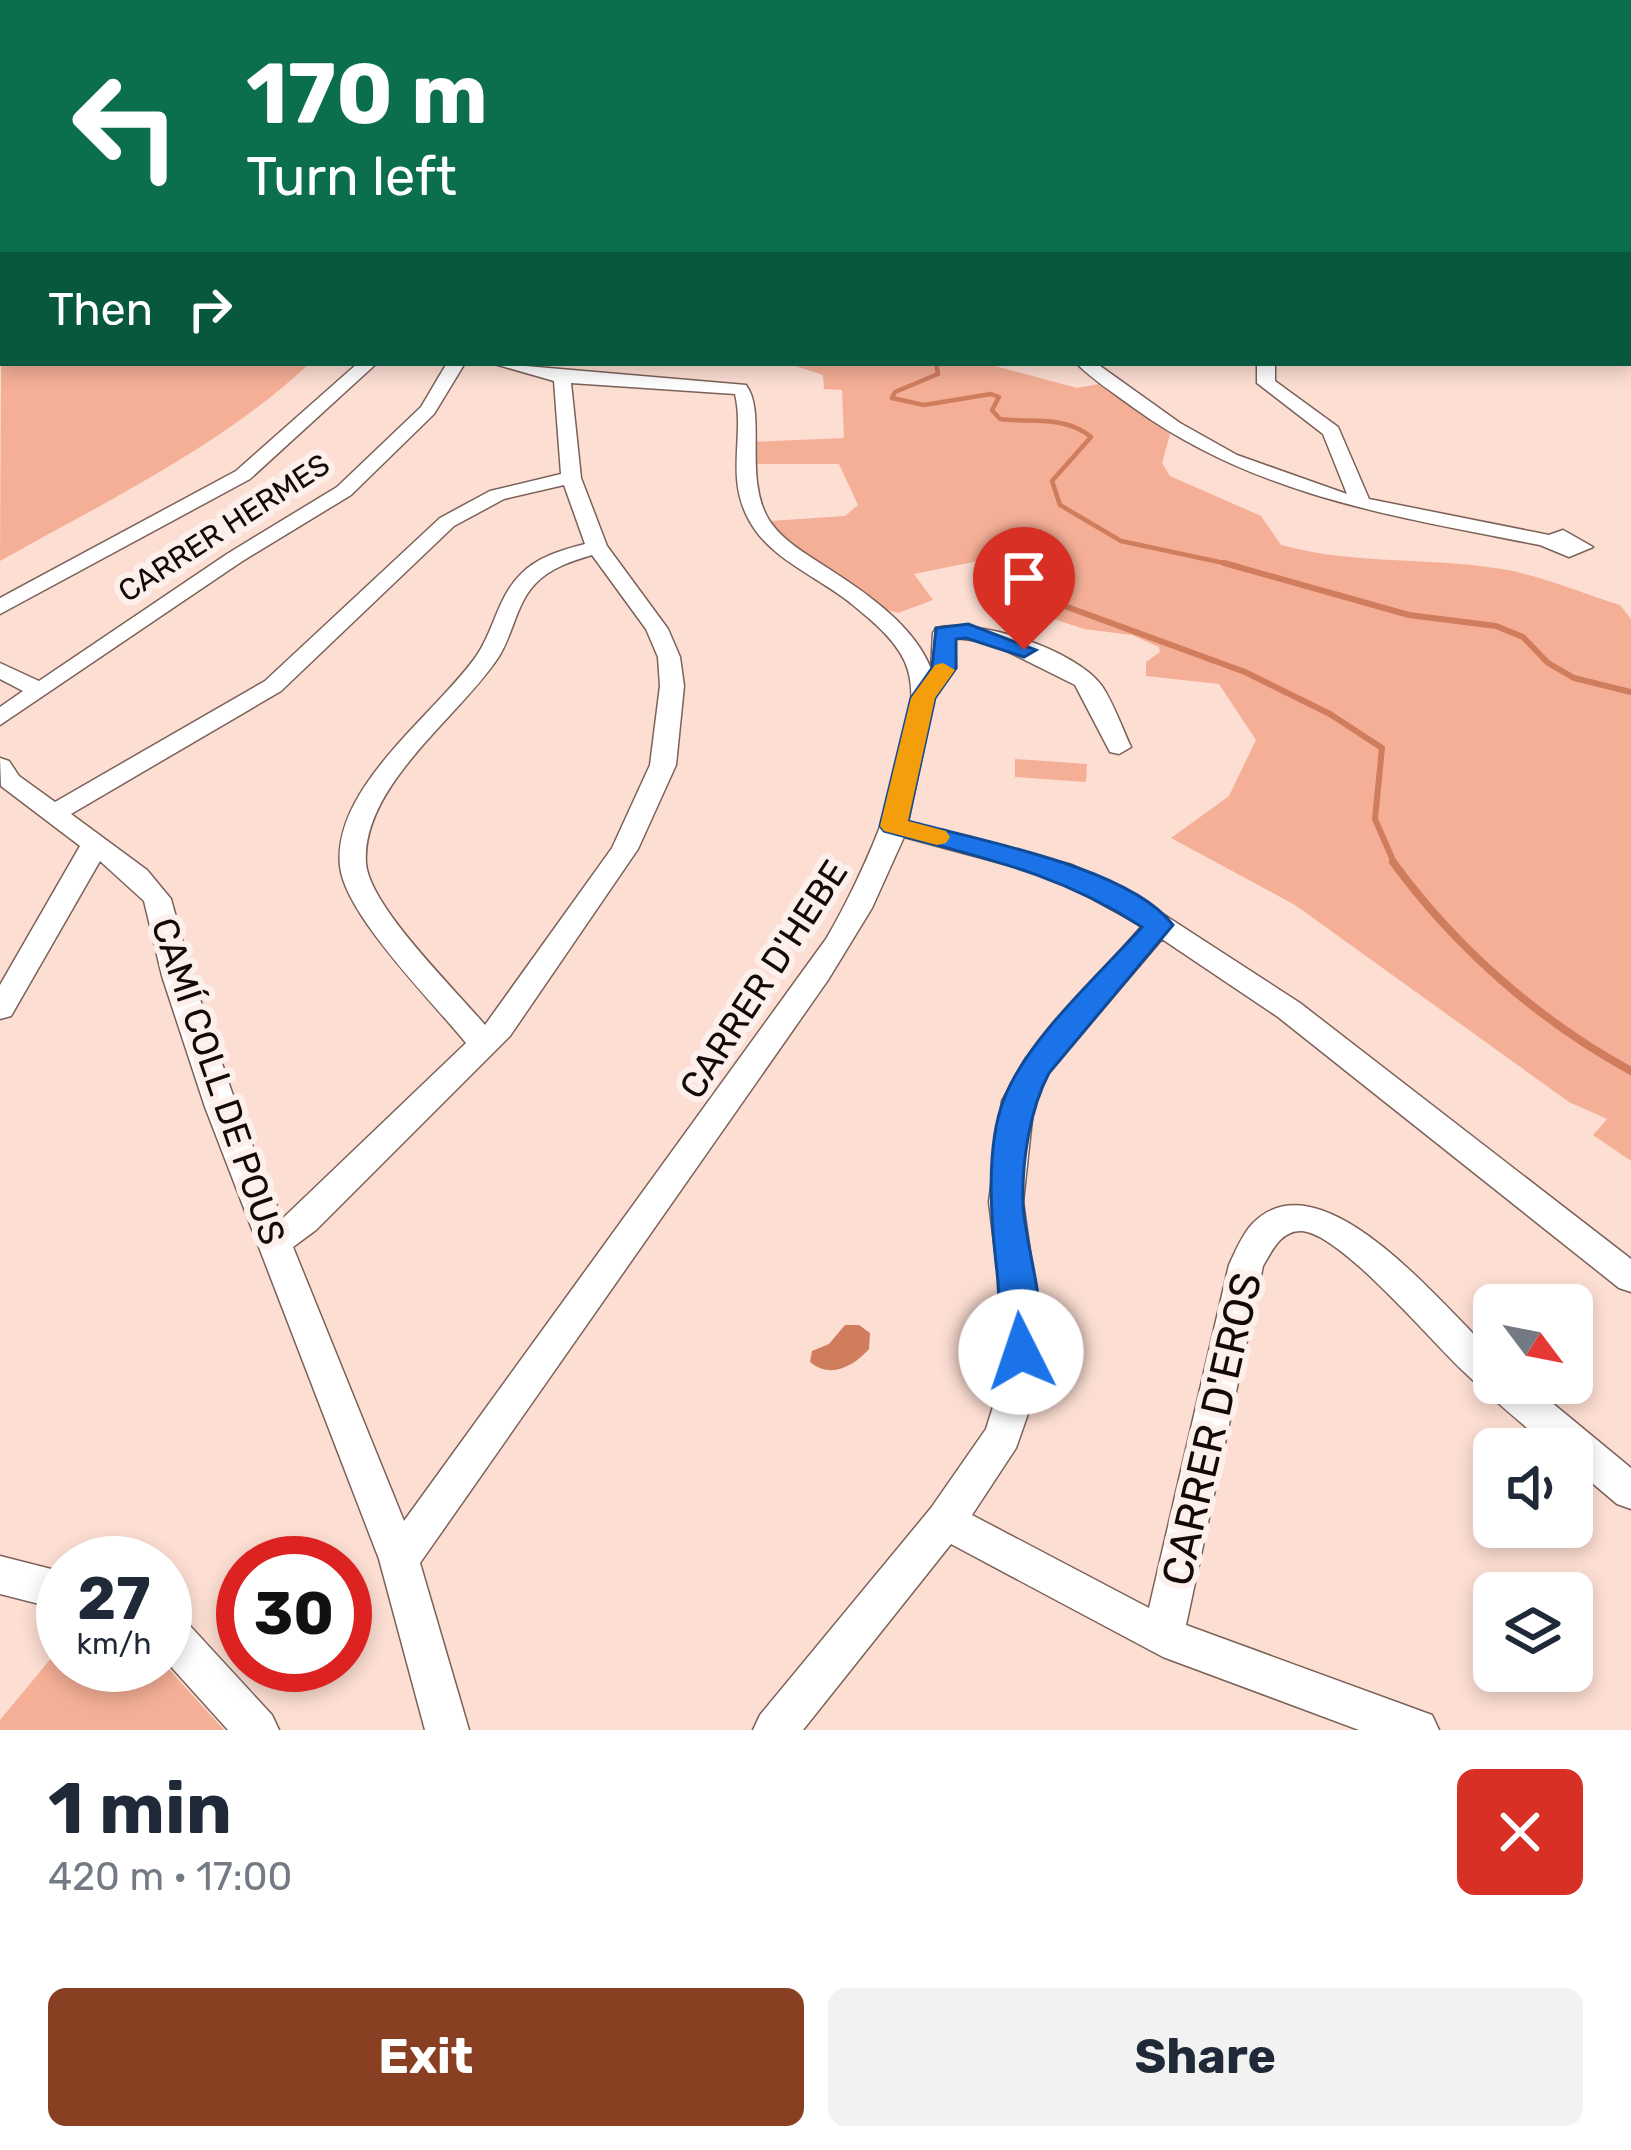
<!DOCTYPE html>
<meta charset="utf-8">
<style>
:root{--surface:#fff;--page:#f2f2f3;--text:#1f2937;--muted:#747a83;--accent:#883f22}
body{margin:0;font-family:Rubik,sans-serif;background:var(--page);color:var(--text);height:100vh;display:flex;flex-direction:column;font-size:45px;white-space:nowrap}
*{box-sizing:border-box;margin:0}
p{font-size:39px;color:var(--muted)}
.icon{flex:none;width:66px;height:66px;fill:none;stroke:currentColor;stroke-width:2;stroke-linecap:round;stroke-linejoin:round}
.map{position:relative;height:1730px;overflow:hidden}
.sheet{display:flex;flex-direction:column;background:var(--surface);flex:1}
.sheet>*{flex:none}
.guide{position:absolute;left:0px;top:0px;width:1632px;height:366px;box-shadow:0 6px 18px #0003;background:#0b6e4f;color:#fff;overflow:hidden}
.needle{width:78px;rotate:122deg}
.buttons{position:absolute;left:1473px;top:1284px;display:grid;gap:24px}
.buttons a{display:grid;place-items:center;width:120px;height:120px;border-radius:18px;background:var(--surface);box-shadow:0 6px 18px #0003;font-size:60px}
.speed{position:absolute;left:36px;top:1536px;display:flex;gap:24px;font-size:60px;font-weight:700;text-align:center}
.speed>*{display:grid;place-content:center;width:156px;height:156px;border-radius:50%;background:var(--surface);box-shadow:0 6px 18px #0003;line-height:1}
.speed small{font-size:30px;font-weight:400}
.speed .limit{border:18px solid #d22;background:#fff;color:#111}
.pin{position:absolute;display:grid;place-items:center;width:102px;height:102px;color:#fff;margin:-123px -51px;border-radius:50% 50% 50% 0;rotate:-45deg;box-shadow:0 0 12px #0007}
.pin .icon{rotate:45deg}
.me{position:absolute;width:132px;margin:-66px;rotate:356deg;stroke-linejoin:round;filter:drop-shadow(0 0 9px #0008)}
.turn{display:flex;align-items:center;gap:42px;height:252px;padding:0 48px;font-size:54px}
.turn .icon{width:156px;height:156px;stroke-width:2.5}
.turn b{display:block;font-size:84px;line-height:102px}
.then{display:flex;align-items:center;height:114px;padding:0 48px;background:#0003;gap:24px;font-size:45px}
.round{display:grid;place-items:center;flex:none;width:126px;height:126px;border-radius:18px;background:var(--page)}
.head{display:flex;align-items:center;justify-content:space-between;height:204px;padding:0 48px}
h1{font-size:72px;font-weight:700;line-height:90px}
.button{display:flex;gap:24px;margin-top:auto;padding:24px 48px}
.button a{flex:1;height:138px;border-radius:18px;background:var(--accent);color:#fff;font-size:48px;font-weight:700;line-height:138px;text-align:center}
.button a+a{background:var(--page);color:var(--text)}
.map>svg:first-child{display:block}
.green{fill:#f5af96}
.water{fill:#d07d5e}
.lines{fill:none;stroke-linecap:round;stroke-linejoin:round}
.stream-far2{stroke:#d07d5e;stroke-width:4.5}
.stream-far1{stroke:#d07d5e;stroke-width:6}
.stream{stroke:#d07d5e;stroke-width:8}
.minor-casing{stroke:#7c6158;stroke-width:3}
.minor{fill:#fff;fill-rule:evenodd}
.route{fill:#1a73e8;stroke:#114b97;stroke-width:3}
.slow{fill:#f59e0b}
.labels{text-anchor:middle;stroke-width:12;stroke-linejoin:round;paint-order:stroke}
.far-street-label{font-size:30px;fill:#130a07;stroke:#fdf0ec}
.street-label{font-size:36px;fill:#130a07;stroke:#fdf0ec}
.near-street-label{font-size:42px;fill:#130a07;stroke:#fdf0ec}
</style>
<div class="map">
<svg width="1631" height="1730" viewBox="0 0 1631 1730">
<rect width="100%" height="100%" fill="#fdded3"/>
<g class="green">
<path d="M113 0H1631V127L1629 3H100Z"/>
<path d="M3 25V363H310C222 446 105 502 0 561Z"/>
<path d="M786 363H984L1077 388 1099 384 1170 434 1162 463 1170 476 1261 516 1281 545C1357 566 1436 556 1513 571 1549 579 1585 594 1620 605L1631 619V1161L1593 1135 1607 1119 1569 1102 1295 905 1171 838 1229 796 1256 740 1219 684 1146 676V662L1160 652 1159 647 1132 635 1084 629 981 595 1020 576V569L993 558 914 574 933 600 898 613C866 605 786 550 770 521L845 516 858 505 839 464H751L747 442 844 438 842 390 824 389 823 375Z"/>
<path d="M1015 759 1087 764 1086 782 1015 777Z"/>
<path d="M63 1644V1665H165L224 1730H0V1720Z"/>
</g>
<path class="water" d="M845 1325H859L870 1333 869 1349C853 1367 830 1379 810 1362L812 1351 829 1344Z"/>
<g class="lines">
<path class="stream-far2" d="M936 363 938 374 895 392 892 398 924 405 991 394 999 397 992 410 1000 419C1031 423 1065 415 1091 437L1052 481 1060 505 1121 541 1238 566"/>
<g class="stream-far1">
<path d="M1224 563 1409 615 1496 626 1523 637 1548 663 1574 678 1631 692"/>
<path d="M1010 586 1245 672 1330 714 1382 748 1375 819 1395 865"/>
</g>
<path class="stream" d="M1393 862C1455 947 1538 1020 1631 1071"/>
<defs>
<g id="minor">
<rect x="1629" y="177" width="2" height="8"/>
<rect x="1629" y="204" width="2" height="9"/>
<rect x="1629" y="232" width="2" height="9"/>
<rect x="1629" y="331" width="2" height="10"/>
<path d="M358 363H377L250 479 0 614V598L236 471Z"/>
<path d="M447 363H465L434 414 351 495 241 562 0 725V707L23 691 0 679V663L39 681 227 554 337 487 421 407Z"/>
<path d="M491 363 746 385C767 413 743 478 769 520 782 540 806 554 826 567 865 592 914 625 931 669L933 633 936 628C979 618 1076 650 1102 686 1114 704 1122 728 1131 747L1119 754 1110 752 1075 685 989 642 955 638 956 668 934 699 908 822 1072 865 1132 894 1300 1003 1631 1259V1292L1619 1288 1278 1017 1162 939 1049 1072 1034 1101 1023 1202 1040 1323 1036 1391 1016 1448 972 1515 1149 1608 1229 1265C1235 1252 1242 1235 1252 1224 1322 1151 1446 1311 1494 1354V1383H1528L1631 1468V1509L1617 1504 1572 1466V1449H1552C1521 1423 1490 1397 1462 1370 1430 1340 1341 1234 1302 1231 1281 1230 1272 1251 1263 1266L1186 1625 1432 1715 1439 1730H1359L1163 1657 951 1544 803 1730H753L760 1715 931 1508 986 1429 998 1391 1003 1351 1004 1323 989 1202 1002 1101 1026 1058 1142 926 1052 877 904 837 872 908 828 980 420 1563 469 1730H425L379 1559 205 1107 162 976 144 901 100 861 11 1016 0 1019V985L80 846 1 786 0 758 9 761 19 776 55 802 265 681 440 518 490 491 561 474 554 381ZM571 383 735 394C745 435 725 477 749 520 769 558 816 576 848 601 870 619 900 642 908 670 927 738 861 880 826 939L404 1521 293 1247 316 1230 510 1036 638 849 676 765 684 686 680 657 668 629 607 546 581 478ZM564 485 585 544C562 550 537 557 520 575 498 597 494 630 477 655 436 714 332 787 340 866 345 915 433 1002 466 1043L282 1219 237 1107 192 976 171 899 147 870 71 814 281 691 454 526 504 499ZM592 555 646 629 658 657 660 686 650 765 612 848 485 1025C455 989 369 906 366 863 361 786 459 717 498 658 513 635 516 604 535 584 550 568 572 561 592 555Z"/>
<path d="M1076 363H1096L1180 423 1237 455 1347 494 1323 434 1257 383V363H1275V381L1338 427 1369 499 1549 535 1563 530 1593 547 1569 557 1540 545C1397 517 1256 496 1134 408 1115 394 1093 380 1076 363Z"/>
<path d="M0 1556 63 1572V1610L0 1594Z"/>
<path d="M165 1609 180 1615 272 1715 279 1730H228L165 1660Z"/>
</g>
</defs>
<use href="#minor" class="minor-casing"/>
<use href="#minor" class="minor"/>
</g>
<path class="route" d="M968 624 1036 650 1024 657 966 638 956 639V668L935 698 908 821C977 840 1129 867 1173 925L1049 1073C1030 1109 1022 1160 1023 1202 1024 1248 1054 1322 1034 1362L1021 1367 1008 1362C998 1343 1000 1296 997 1272 991 1221 985 1147 1004 1099 1027 1039 1099 975 1142 927 1058 872 979 857 884 831L880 826 911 698 932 668 936 628Z"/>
<path class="slow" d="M943 663 955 670 935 698 908 821 946 831 950 837 946 843 937 845 884 831 880 826 911 698 935 665Z"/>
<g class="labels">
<g class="far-street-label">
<text transform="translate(224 528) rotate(-33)" y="10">CARRER HERMES</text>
</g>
<g class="street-label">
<text transform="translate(763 979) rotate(-57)" y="13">CARRER D'HEBE</text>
<text transform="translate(219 1081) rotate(71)" y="13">CAMÍ COLL DE POUS</text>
</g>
<g class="near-street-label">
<text transform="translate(1211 1429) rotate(-77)" y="15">CARRER D'EROS</text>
</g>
</g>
</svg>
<div class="buttons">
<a><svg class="needle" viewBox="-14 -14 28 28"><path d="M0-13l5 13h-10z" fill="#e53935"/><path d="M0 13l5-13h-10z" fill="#747a83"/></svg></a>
<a><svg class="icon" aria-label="sound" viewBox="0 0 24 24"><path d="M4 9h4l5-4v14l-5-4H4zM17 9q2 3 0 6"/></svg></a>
<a><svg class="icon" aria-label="layers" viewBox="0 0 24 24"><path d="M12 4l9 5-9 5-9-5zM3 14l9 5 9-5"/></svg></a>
</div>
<div class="speed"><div>27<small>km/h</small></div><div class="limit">30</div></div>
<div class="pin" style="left:1024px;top:650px;background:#d93025"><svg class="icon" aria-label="arrive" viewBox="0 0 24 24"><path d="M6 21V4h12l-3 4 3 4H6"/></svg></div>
<svg class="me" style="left:1021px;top:1352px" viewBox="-20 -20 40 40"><circle r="19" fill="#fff"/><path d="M0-13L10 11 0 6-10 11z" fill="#1a73e8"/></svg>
<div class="guide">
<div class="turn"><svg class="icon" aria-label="left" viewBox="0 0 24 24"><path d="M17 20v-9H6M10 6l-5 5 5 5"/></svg><div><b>170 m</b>Turn left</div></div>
<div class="then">Then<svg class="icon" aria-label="right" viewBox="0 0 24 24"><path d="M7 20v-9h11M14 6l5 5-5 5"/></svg></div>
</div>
</div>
<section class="sheet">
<div class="head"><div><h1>1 min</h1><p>420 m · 17:00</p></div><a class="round" style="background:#d93025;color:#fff"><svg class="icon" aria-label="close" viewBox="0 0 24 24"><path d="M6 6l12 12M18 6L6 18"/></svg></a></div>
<div class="button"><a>Exit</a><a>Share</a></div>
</section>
